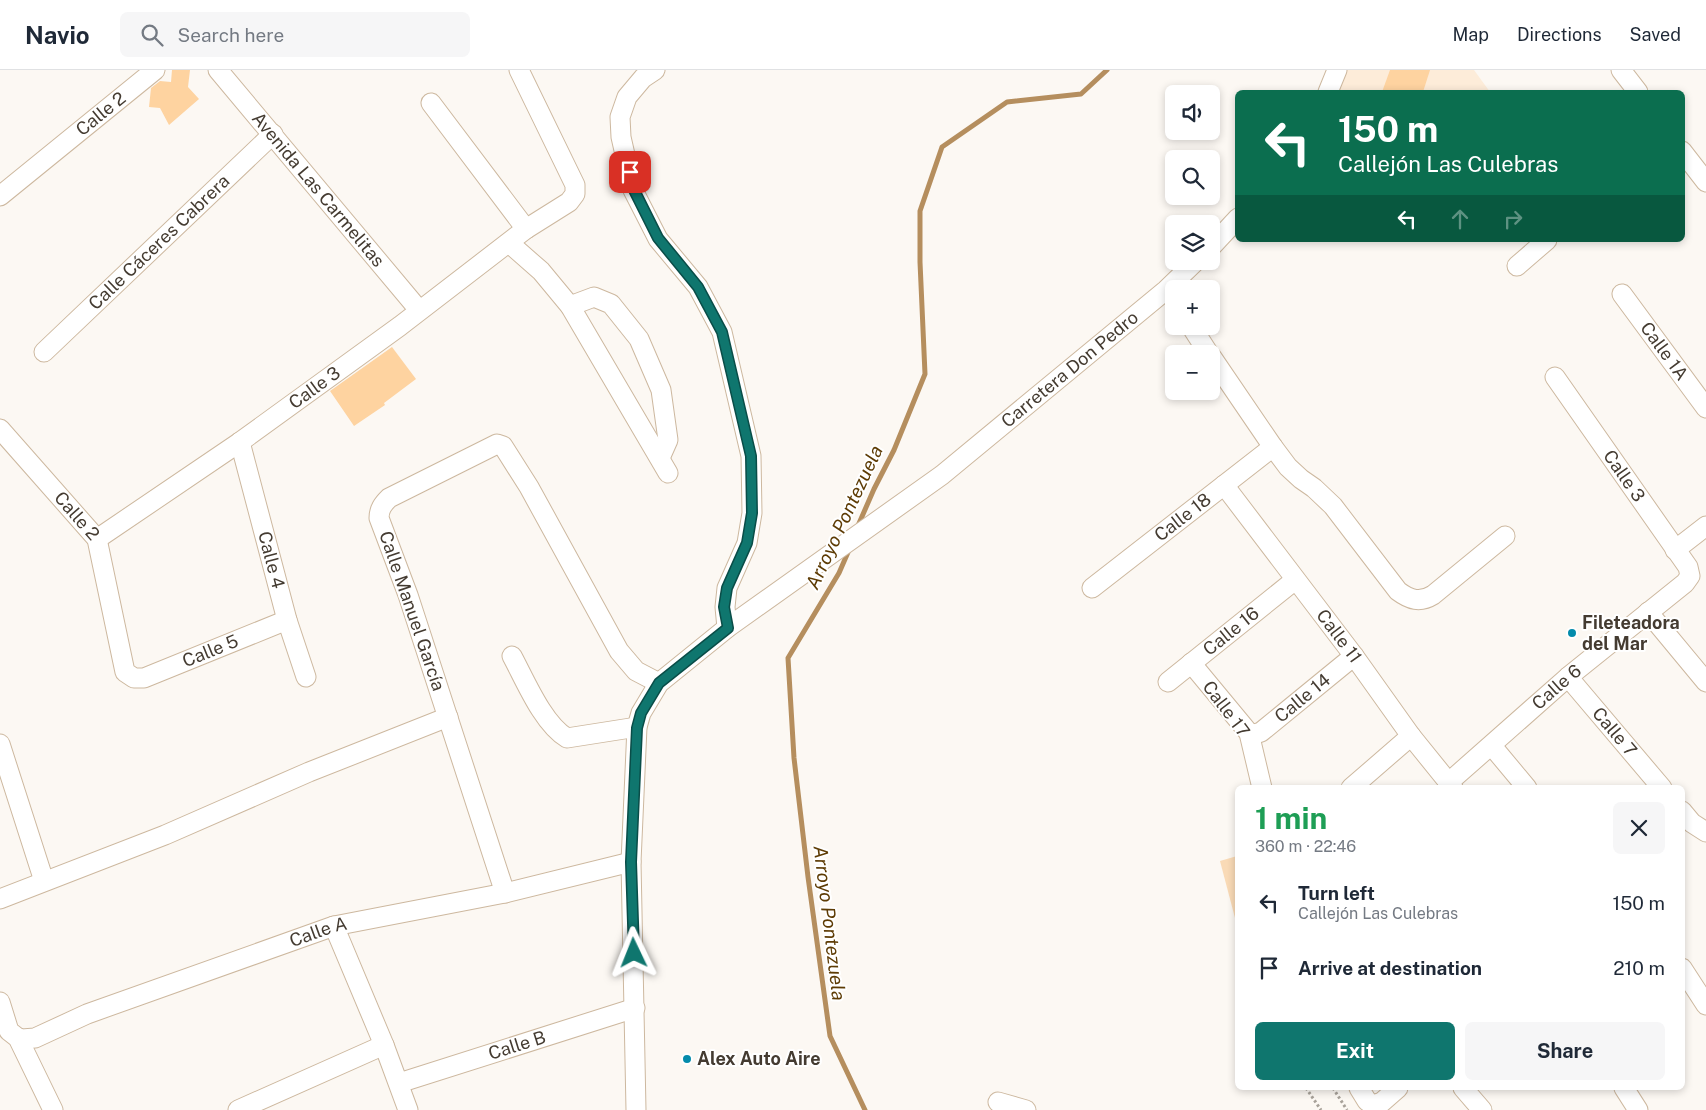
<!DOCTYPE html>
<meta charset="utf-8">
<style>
:root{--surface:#fff;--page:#f6f6f7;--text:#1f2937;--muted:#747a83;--line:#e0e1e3;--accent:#0f766e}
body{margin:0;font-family:"Public Sans",sans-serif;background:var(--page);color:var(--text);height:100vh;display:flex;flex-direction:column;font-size:19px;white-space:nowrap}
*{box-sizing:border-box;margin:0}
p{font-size:16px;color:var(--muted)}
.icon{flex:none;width:28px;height:28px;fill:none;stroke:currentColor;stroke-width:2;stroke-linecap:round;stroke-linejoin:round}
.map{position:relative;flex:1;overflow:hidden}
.drawer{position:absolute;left:1235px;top:715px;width:450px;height:305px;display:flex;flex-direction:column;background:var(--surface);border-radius:8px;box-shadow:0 2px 8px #0003}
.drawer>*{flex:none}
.guide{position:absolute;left:1235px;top:20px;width:450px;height:152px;border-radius:8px;box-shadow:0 2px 8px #0003;background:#0b6e4f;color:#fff;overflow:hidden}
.fabs{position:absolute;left:1165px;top:15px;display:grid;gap:10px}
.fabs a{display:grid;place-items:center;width:55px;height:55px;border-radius:8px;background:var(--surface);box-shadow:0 2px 8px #0003;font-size:25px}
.pin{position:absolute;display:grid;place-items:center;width:42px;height:42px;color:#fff;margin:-21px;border-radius:10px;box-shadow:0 2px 8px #0006}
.me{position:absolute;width:55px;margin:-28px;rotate:358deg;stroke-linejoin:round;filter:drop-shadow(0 0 4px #0008)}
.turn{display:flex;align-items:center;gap:18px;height:105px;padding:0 20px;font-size:22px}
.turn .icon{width:65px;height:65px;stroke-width:2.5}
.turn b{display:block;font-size:35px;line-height:42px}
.lanes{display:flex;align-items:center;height:48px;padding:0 20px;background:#0003;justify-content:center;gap:25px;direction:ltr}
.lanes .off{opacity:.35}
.round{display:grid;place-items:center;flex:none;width:52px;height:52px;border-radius:8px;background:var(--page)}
.summary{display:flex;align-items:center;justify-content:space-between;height:85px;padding:0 20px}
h1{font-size:30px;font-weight:700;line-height:38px;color:#1e9e55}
.action{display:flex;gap:10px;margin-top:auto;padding:10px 20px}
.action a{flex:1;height:58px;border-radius:8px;background:var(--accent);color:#fff;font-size:20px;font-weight:700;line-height:58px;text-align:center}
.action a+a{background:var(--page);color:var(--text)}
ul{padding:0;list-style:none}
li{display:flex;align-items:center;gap:15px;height:65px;padding:0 20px}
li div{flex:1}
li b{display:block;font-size:19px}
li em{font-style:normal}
header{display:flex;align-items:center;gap:30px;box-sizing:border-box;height:70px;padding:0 25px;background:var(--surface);border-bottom:1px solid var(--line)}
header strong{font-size:24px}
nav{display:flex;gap:28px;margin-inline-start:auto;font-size:18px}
.search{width:350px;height:45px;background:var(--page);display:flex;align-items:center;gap:12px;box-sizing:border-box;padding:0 18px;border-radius:8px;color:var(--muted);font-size:19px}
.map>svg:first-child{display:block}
.built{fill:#fdecd9}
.green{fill:#f9dab6}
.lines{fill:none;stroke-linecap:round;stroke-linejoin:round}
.stream{stroke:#b58e5e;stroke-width:5}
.building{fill:#fed3a0}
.minor-casing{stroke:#cdb89f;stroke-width:21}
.path{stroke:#a7a199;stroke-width:3;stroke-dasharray:2.5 2.5;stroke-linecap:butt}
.minor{stroke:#fff;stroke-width:19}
.route-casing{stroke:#0a4d48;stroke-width:12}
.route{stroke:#0f766e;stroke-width:9}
.poi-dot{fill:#048bab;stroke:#fff;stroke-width:2}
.labels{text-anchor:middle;stroke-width:4;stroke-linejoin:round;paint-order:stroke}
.street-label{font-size:18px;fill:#443b31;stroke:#fff}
.poi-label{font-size:18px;font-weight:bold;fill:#443b31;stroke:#fff;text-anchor:start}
.water-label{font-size:19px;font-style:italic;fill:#5d3b04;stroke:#fff}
</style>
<header>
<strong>Navio</strong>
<div class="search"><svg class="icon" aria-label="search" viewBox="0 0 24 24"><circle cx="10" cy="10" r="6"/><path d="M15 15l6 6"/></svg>Search here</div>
<nav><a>Map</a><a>Directions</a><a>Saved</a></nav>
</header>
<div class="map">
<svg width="1706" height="1040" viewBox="0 0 1706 1040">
<rect width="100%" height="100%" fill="#fcf8f3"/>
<path class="built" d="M1339 0H1474L1490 22H1331Z"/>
<path class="green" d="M1237 786 1238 847 1235 848 1220 791Z"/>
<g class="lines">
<g class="stream">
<path d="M857 458 874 419 894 380 925 304 920 192V141L942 77 1007 32 1081 24 1107 0"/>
<path d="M849 480 839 503 788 588 794 688 808 807 830 966 865 1040"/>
</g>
</g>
<g class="building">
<path d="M172 0H190L188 17 199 29 169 55 160 38 149 37 151 18 160 11 171 12Z"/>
<path d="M1390 0H1430L1423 22H1382Z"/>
<path d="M392 277 416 309 384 333 385 335 354 356 330 321Z"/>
</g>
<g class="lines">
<defs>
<g id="minor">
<path id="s1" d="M218 0 419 240"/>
<path d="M655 0 643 8 627 27 620 47 621 67 633 120 658 169 698 217 722 262 751 386 752 443 747 473 727 518 725 537 727 558"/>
<path d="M1621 0 1638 22"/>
<path d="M1328 22 1337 0"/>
<path d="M431 33 526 159"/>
<path d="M1682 81 1706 112"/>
<path id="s2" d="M0 126 155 0"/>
<path d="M509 173 541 201 570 236 668 403"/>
<path d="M1211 177 1238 148"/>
<path d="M1517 196 1547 170"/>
<path id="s3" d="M1622 224 1706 338"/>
<path d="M570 236 594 227 611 234 639 269 661 320 668 370 660 388"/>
<path d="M1191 256 1209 284"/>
<path id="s4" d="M44 282 273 64"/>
<path d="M1211 286 1273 377 1288 397 1301 409 1314 418 1333 436 1398 521C1410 530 1420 533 1433 525L1505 466"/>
<path id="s5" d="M0 359 97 469 125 602 134 608H144L287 550"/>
<path id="s6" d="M240 372 287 550 306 607"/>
<path id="s7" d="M1224 415 1354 586 1411 666 1453 718"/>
<path id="s8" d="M97 469 240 372 400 256 526 159 569 132 575 124V115L519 0"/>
<path d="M1675 480 1706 456"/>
<path id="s9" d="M1092 518 1273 377"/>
<path d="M1648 542 1706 612"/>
<path d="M512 586C525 610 543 654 567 668L637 657"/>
<path d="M1191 593 1249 663 1262 718"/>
<path id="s10" d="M1568 607 1662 718"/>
<path id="s11" d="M1168 612 1295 510"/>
<path id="s12" d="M1249 663 1255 664 1261 662 1354 586"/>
<path d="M0 674 44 811"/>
<path d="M1492 676 1527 718"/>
<path id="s13" d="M1448 713 1568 607 1685 513 1690 506 1688 497 1555 307"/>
<path d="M1351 718 1411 666"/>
<path d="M1682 741 1692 753 1706 762"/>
<path d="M505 823 408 525 379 448C379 439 383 434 389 428L497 374 503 376 529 417 619 581 636 601 659 613"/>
<path d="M0 829 165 765 309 702 448 647"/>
<path d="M334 856 384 975 408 1040"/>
<path d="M1682 898 1706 935"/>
<path d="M0 932 9 961 18 968 53 1040"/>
<path id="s14" d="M18 968 22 969 35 968 87 944 334 856 505 823 631 792"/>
<path id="s15" d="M399 1013 635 938"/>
<path d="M1359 1018 1367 1031 1373 1035 1382 1032 1398 1018"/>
<path d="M1463 1018 1482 1040"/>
<path d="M1624 1018 1638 1040"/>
<path d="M998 1032 1026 1040"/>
<path d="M238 1040 384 975"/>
<path id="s16" d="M636 1040 631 792 637 657 641 643 659 613 727 558 942 405 1166 220 1196 191"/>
</g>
</defs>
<use href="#minor" class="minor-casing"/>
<g class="path">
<path d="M1306 1018 1321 1040"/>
<path d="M1333 1018 1347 1040"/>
</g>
<use href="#minor" class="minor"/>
</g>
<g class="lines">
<defs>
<path id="route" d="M630 102 634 120 658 168 698 217 722 262 751 386 752 443 747 473 727 518 724 537 728 558 659 613 641 643 637 658 631 792 634 883"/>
</defs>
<use href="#route" class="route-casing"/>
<use href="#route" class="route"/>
</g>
<g class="poi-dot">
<circle cx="1572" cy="563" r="5"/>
<circle cx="687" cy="989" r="5"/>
</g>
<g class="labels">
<g class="street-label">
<text dy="6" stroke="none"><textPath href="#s2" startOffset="130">Calle 2</textPath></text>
<text dy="6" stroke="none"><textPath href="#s1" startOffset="156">Avenida Las Carmelitas</textPath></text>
<text dy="6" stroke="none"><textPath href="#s4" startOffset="159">Calle Cáceres Cabrera</textPath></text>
<text dy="6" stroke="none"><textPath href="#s3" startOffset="71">Calle 1A</textPath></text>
<text dy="6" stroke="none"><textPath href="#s16" startOffset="950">Carretera Don Pedro</textPath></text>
<text dy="6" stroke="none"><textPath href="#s8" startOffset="265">Calle 3</textPath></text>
<text transform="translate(1624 406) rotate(55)" y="6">Calle 3</text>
<text dy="6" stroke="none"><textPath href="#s5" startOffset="116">Calle 2</textPath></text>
<text dy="6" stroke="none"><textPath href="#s9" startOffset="115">Calle 18</textPath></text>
<text dy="6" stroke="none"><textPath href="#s6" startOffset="122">Calle 4</textPath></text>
<text transform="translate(412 541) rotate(71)" y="6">Calle Manuel García</text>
<text dy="6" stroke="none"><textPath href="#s11" startOffset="81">Calle 16</textPath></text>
<text dy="6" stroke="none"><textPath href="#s7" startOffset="190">Calle 11</textPath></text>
<text dy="6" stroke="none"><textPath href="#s5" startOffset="375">Calle 5</textPath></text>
<text dy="6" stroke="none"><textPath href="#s13" startOffset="145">Calle 6</textPath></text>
<text dy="6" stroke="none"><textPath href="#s12" startOffset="66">Calle 14</textPath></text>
<text transform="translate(1226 639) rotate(53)" y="6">Calle 17</text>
<text dy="6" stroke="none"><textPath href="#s10" startOffset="72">Calle 7</textPath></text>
<text dy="6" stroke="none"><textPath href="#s14" startOffset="320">Calle A</textPath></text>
<text dy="6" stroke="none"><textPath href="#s15" startOffset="124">Calle B</textPath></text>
</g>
<g class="poi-label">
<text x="1582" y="559">Fileteadora<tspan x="1582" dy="21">del Mar</tspan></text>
<text x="697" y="995">Alex Auto Aire</text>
</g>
<g class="water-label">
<text transform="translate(844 447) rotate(-65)" y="7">Arroyo Pontezuela</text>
<text transform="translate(830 853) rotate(83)" y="7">Arroyo Pontezuela</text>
</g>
</g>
</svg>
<div class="fabs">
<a><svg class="icon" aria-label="sound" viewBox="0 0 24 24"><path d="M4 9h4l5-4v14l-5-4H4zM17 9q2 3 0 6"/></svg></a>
<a><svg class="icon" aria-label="search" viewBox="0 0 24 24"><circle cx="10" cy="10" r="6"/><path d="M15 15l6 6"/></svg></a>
<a><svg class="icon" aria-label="layers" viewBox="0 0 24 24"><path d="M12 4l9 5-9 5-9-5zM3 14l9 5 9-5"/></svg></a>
<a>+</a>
<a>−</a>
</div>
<div class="pin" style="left:630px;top:102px;background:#d93025"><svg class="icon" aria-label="arrive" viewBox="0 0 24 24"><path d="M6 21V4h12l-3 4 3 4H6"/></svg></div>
<svg class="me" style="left:634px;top:883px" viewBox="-20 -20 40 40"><path d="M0-17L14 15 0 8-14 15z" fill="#0f766e" stroke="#fff" stroke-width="4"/></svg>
<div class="guide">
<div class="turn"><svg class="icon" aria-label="left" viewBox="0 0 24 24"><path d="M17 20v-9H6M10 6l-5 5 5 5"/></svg><div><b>150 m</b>Callejón Las Culebras</div></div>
<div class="lanes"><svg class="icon" aria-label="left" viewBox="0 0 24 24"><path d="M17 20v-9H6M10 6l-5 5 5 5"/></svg><svg class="icon off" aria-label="ahead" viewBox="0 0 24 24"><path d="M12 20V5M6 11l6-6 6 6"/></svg><svg class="icon off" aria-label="right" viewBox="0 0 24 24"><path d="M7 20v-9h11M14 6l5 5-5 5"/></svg></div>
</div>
<section class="drawer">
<div class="summary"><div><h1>1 min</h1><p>360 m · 22:46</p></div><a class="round"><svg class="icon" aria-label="close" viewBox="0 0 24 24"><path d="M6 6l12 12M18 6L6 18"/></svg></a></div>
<ul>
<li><svg class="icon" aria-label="left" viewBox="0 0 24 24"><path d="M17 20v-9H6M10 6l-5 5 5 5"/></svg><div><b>Turn left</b><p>Callejón Las Culebras</p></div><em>150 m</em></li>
<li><svg class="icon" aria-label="arrive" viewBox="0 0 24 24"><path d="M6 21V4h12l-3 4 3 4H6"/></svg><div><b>Arrive at destination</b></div><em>210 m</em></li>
</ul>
<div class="action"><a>Exit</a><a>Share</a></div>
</section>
</div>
